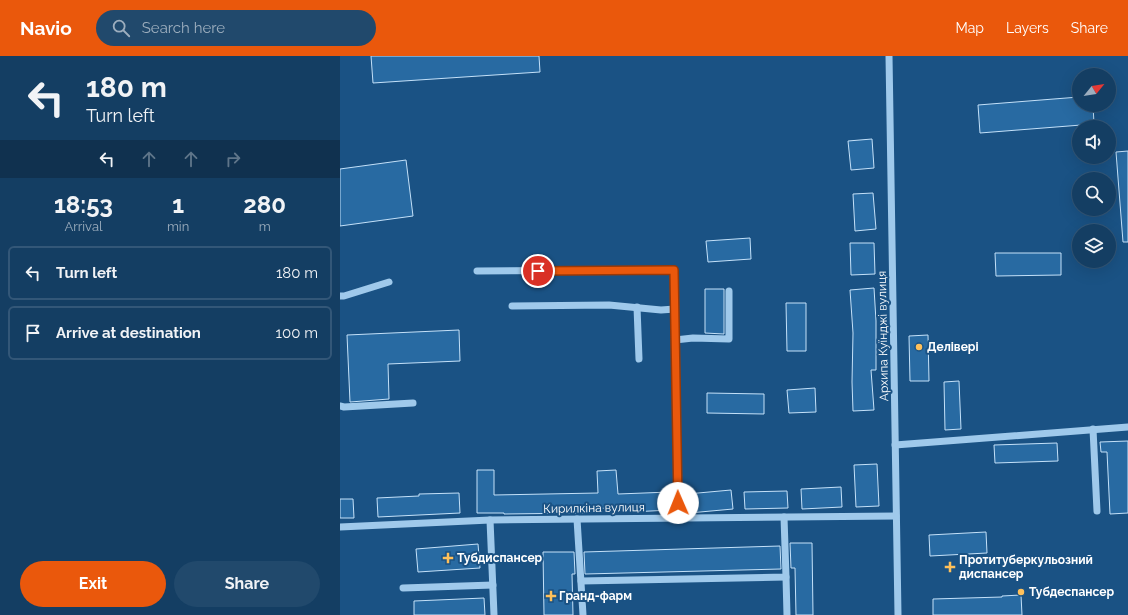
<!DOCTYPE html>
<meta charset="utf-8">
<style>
:root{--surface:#143e63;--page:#21496c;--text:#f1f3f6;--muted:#9daebe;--line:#335778;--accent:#ea580c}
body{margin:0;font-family:Raleway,sans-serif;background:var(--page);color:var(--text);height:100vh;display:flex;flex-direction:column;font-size:15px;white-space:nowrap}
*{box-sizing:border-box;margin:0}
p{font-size:13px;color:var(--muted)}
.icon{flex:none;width:22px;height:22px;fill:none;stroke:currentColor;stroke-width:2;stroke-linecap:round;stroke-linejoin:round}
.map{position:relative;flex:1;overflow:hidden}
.sheet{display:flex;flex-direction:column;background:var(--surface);width:340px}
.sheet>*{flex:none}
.banner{background:#143e63;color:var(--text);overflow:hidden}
.needle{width:26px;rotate:60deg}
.tools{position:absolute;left:732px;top:12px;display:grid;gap:8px}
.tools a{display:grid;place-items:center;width:44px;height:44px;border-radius:50%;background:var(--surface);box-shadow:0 4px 16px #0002,0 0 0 1px var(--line);font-size:20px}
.pin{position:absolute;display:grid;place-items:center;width:34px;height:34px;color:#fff;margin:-17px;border:2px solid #fff;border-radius:50%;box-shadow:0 1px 4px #0007}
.me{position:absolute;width:44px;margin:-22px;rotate:359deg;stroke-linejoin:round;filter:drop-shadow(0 0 3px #0008)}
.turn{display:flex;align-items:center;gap:14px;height:84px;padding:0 20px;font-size:18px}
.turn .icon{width:52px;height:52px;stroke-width:2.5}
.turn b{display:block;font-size:28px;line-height:34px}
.lanes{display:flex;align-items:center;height:38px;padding:0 20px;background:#0003;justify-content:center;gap:20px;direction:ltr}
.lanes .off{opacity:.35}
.eta{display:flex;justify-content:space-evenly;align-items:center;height:68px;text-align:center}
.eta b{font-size:24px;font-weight:700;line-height:28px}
.primary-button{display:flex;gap:8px;margin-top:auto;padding:8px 20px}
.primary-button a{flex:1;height:46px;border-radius:24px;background:var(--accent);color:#fff;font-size:16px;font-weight:700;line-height:46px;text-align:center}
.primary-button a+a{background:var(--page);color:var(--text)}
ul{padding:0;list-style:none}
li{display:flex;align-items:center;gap:12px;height:54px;margin:0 8px 6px;padding:0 12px;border:2px solid var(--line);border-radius:6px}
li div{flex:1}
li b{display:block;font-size:15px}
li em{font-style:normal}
header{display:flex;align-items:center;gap:24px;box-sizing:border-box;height:56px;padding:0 20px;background:var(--accent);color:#fff}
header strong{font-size:19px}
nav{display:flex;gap:22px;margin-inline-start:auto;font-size:14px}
.search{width:280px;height:36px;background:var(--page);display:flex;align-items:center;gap:10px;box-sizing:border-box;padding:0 14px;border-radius:22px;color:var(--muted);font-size:15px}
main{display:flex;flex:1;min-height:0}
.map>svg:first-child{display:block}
.building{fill:#286aa2;stroke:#c4e1f9}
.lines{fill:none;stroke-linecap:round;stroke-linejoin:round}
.minor{stroke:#9fc9eb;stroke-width:7}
.route-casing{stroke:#983908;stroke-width:10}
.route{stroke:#ea580c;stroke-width:7}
.poi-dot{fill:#fec05b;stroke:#1a5284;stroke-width:1.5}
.labels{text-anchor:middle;stroke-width:4;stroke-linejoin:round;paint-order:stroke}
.street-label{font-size:12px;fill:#fff;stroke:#1a5284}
.poi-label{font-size:12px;font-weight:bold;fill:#fff;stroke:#1a5284;text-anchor:start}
</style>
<header>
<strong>Navio</strong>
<div class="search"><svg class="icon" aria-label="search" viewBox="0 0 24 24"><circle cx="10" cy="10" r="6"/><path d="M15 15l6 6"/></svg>Search here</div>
<nav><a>Map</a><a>Layers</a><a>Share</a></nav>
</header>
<main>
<section class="sheet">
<div class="banner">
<div class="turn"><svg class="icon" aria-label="left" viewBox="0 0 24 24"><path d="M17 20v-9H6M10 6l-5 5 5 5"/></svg><div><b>180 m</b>Turn left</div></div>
<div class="lanes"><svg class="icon" aria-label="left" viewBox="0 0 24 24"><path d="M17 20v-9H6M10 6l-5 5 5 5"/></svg><svg class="icon off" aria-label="ahead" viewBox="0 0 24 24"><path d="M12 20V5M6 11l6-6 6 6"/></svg><svg class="icon off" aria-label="ahead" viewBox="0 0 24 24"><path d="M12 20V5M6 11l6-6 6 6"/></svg><svg class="icon off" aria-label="right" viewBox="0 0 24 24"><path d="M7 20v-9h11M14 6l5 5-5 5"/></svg></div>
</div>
<div class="eta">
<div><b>18:53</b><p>Arrival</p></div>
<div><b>1</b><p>min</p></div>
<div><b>280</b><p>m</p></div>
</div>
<ul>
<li><svg class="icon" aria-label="left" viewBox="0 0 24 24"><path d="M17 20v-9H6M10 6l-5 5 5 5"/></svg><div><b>Turn left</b></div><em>180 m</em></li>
<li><svg class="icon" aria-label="arrive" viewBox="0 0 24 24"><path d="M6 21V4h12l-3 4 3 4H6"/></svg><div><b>Arrive at destination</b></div><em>100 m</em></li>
</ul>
<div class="primary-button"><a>Exit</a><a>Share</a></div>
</section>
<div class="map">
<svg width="788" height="559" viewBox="0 0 788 559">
<rect width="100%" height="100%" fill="#1a5284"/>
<g class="building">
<path d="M31 0H199L200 16 33 27Z"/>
<path d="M739 41V49H753L754 68 640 77 638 49Z"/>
<path d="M532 83 534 112 511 114 508 85Z"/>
<path d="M788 95V186H783L776 96Z"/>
<path d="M66 104 73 160 0 170V113Z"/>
<path d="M533 137 536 173 515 175 513 138Z"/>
<path d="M410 182 411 203 368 206 366 185Z"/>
<path d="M510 187H534L535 218 511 219Z"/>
<path d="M655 197H721V219L656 220Z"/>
<path d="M534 232 536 265V314H531L534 354 513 355 512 326 513 277 510 234Z"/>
<path d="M365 233H384V278L365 277Z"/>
<path d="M446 247H466V295H447Z"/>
<path d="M119 274 120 305 48 308 49 343 10 346 7 279Z"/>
<path d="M588 279 589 325H570L569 280Z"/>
<path d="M619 325 621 373 605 374 604 326Z"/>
<path d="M475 332 476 356 449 357 447 334Z"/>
<path d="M367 337 424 338V358L367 357Z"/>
<path d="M788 385V457L770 458 767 396H761L760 386Z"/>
<path d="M717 387 718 405 655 407 654 389Z"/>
<path d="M537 408 539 450 516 451 514 409Z"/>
<path d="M137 414H154V439L258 437 257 415 276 414 278 438 330 436 331 454 290 456V451L247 453V457L164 458V457H137Z"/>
<path d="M501 431 502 451 462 453 461 433Z"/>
<path d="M391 434 393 453 349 457 347 438Z"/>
<path d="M447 435 448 452 405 453 404 436Z"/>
<path d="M119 437 120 457 38 461 37 442 79 440V438Z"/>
<path d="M0 443H13L14 462H0Z"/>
<path d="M646 476 647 497 590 500 589 479Z"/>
<path d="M450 487H472L473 559H456L455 512H451Z"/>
<path d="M138 488 140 512 78 516 76 493Z"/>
<path d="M440 490 441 513 245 518 244 496Z"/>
<path d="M203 496H234L235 518H232L233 559H204Z"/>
<path d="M681 539 682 559H593V543L662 541V540Z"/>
<path d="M144 542 145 559H74V545Z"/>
</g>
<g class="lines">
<g class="minor">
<path d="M549 0 558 559"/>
<path d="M137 215 334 214 339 462"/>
<path d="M0 240H4L49 226"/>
<path d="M172 250 269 249 321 254 335 253"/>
<path d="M297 251 299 303"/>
<path d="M335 284 353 282 389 283V235"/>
<path d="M0 350 4 351 73 347"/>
<path d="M753 373 757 455"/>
<path d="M555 389 788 371"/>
<path d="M237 463 243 559"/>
<path d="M150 464 154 559"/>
<path d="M0 471 150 464 556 460"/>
<path d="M446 521 447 559"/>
<path d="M241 525 446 521 444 461"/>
<path d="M63 532 153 529"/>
</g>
</g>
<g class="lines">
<defs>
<path id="route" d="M198 215 334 214 338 447"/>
</defs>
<use href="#route" class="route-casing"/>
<use href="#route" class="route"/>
</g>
<g class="poi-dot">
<circle cx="579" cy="291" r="4"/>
<path d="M106 496h4v4h4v4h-4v4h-4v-4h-4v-4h4z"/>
<path d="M608 505h4v4h4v4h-4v4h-4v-4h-4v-4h4z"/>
<circle cx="681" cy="536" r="4"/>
<path d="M209 534h4v4h4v4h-4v4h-4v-4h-4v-4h4z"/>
</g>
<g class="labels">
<g class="street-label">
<text transform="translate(543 280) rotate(-91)" y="4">Архипа Куїнджі вулиця</text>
<text transform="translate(254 452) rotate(-1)" y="4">Кирилкіна вулиця</text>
</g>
<g class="poi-label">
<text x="587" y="295">Делівері</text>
<text x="117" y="506">Тубдиспансер</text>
<text x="619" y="508">Протитуберкульозний<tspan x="619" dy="14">диспансер</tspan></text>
<text x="689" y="540">Тубдеспансер</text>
<text x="219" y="544">Гранд-фарм</text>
</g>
</g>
</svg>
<div class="tools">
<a><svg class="needle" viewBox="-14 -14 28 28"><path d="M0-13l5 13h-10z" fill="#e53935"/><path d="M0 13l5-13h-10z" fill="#9daebe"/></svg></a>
<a><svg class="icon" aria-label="sound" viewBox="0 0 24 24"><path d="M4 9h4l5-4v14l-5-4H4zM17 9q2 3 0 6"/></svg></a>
<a><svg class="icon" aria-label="search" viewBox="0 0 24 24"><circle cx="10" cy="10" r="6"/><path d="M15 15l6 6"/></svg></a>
<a><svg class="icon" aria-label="layers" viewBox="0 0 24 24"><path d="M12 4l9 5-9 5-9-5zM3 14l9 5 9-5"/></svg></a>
</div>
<div class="pin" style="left:198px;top:215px;background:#d93025"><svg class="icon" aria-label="arrive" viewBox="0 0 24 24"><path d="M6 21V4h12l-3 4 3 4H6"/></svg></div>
<svg class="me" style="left:338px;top:447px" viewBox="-20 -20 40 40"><circle r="19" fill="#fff"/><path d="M0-13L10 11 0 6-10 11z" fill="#ea580c"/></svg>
</div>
</main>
